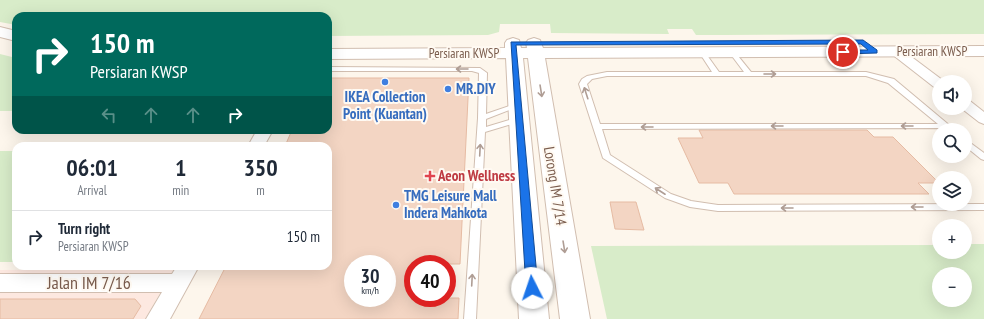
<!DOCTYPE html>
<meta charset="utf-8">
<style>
:root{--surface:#fff;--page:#f6f6f7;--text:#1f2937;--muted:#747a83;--line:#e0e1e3}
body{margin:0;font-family:"PT Sans Narrow",sans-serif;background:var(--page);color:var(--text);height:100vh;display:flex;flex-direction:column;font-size:15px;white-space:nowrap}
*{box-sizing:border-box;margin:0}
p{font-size:13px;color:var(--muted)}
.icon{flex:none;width:22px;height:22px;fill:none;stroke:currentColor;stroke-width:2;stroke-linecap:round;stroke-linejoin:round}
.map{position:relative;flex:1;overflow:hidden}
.side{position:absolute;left:12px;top:142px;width:320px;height:128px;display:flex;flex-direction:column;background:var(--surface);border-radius:12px;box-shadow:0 4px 16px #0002}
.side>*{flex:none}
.banner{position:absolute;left:12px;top:12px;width:320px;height:122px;border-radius:12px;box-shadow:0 4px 16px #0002;background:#00695c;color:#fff;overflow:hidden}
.fabs{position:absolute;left:932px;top:75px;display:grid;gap:8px}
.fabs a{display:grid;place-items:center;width:40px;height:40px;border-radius:50%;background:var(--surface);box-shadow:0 4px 16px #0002;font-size:20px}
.speed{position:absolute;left:344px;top:255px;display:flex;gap:8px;font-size:20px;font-weight:700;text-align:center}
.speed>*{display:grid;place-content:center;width:52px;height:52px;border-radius:50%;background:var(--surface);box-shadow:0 4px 16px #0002;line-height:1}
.speed small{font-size:10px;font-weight:400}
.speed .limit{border:6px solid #d22;background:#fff;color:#111}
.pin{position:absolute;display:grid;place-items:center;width:34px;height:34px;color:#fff;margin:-17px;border:2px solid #fff;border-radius:50%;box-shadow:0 1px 4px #0007}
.me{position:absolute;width:44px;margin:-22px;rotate:356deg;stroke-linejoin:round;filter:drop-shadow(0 0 3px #0008)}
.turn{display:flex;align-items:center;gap:14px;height:84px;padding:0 12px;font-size:18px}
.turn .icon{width:52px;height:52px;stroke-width:2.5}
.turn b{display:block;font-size:28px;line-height:34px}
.lanes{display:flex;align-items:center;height:38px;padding:0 12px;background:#0003;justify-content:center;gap:20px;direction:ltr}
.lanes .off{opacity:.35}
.eta{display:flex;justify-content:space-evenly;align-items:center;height:68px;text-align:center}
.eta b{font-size:24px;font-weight:600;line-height:28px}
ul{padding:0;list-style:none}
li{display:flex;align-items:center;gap:12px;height:52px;padding:0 12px;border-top:1px solid var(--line)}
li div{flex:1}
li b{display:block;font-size:15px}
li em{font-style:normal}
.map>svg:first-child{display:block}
.commercial{fill:#fde8e0}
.green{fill:#d8ecc9;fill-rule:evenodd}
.building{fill:#f3d5c3;stroke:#e6bba3;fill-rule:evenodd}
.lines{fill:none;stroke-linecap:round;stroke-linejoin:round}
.service-casing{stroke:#d1beb0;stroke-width:2}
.minor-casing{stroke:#d1beb0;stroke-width:2}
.tertiary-casing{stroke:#d1beb0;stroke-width:2}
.service{fill:#fff;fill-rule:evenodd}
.minor{fill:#fff;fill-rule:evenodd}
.tertiary{fill:#fff;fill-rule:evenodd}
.oneway{stroke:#af9d94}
.route{fill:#1a73e8;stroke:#114b97}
.shop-dot{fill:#3f7fe0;stroke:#fffaf3;stroke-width:1.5}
.health-dot{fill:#e0444e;stroke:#fffaf3;stroke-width:1.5}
.labels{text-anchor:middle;stroke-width:4;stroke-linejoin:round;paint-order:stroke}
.far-street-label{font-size:13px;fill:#7a5c4d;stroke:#fffaf3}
.shop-label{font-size:15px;font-weight:bold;fill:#366cbe;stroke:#fffaf3;text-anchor:start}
.health-label{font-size:15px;font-weight:bold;fill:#be3a42;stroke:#fffaf3;text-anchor:start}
.street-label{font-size:15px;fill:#7a5c4d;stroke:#fffaf3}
.near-street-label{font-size:18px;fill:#7a5c4d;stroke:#fffaf3}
</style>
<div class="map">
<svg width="984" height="319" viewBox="0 0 984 319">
<rect width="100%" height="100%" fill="#fdf6ec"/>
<path class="commercial" d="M174 269 145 319H0V270Z"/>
<g class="green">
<path d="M0 0H984V34L723 35H696L692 29H667L669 34 551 33 550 24H500L499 32 488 35 328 36V16H16V25L0 22Z"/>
<path d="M0 54 16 58V111H0Z"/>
<rect x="0" y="151" width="16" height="111"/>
<path d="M965 244H984V319H607L591 246 939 245V252H965ZM939 274H965V300H939Z"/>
</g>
<g class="building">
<path d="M328 78H469L460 264H413V298H459L458 319H199L226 266H328V146H285L292 130H328ZM353 264H387V298H353Z"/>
<path d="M699 130H867L874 137H893L939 183H918L929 194H734L728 183H699L678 138H703Z"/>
<path d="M610 202H636L644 230 615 229Z"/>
<path d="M0 299H135L141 306 133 319H0Z"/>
</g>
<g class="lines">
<defs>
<g id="service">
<path d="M702 50 704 51 719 72H744L729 52 732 50 734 51 751 72H866L894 79 955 130H946L944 128 602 129 610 155 671 194 691 201 718 205 984 204V210L718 211 690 207 665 198 603 158 579 84 582 79 587 76 607 72H712L699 52ZM607 76H866L888 83 938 124H600L587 84 592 79Z"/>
<path d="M328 67 480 68 487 73 486 114 518 103 522 105 486 119V127L519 117 523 119 522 121 485 132 476 319H464L478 118 479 73 472 71H328Z"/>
<path d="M965 139 984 153V160L981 159 965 146Z"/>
</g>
<g id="minor">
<path d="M897 48 901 49 945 82H939V88L934 87 893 55 891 52 893 49Z"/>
<path d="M965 100 970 101 984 112V124L979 122 961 108H965Z"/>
<path d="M257 130H273L264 146H248Z"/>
<path d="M177 266H199L170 319H146L162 292H0V274H172Z"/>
</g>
<g id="tertiary">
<path d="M0 27 16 31V41L0 37Z"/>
<path d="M513 38 519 40 521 48H527L526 43 528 40 534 38 540 40 543 48 984 46V56L545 58 590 319H560L528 58H523L549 319H519L506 58 328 59V49L505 48V43L507 40Z"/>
</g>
</defs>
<use href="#service" class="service-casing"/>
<use href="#minor" class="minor-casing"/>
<use href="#tertiary" class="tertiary-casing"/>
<use href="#service" class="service"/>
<use href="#minor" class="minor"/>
<use href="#tertiary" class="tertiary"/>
</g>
<defs><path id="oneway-shaft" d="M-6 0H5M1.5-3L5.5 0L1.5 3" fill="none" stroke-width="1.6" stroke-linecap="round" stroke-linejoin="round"/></defs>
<g class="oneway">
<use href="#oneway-shaft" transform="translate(462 69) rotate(180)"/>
<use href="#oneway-shaft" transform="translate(770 74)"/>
<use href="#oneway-shaft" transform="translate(541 91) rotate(81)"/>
<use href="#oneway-shaft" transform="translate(586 93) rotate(-108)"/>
<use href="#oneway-shaft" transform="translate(777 126) rotate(180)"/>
<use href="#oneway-shaft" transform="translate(907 126) rotate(180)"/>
<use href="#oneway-shaft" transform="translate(647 127) rotate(180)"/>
<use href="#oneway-shaft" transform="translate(480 150) rotate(-87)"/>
<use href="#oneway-shaft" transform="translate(660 191) rotate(-147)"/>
<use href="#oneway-shaft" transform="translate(917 207) rotate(180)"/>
<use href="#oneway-shaft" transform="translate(787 208) rotate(180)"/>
<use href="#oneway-shaft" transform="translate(564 247) rotate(81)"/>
<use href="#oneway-shaft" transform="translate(472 280) rotate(-87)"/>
</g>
<path class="route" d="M863 40 877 50V53L843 54 840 52 843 50H868L861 44 516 45 538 288 536 292 532 293 528 292 526 288 511 42Z"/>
<g class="shop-dot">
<circle cx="385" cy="82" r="4"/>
<circle cx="448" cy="89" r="4"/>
<circle cx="396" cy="205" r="4"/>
</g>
<path class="health-dot" d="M428 170h4v4h4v4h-4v4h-4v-4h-4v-4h4z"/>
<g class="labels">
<g class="far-street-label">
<text x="932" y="56">Persiaran KWSP</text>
<text x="464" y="58">Persiaran KWSP</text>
</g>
<g class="shop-label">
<text x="456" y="94">MR.DIY</text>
<text x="385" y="102" text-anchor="middle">IKEA Collection<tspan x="385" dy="17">Point (Kuantan)</tspan></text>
<text x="404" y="201">TMG Leisure Mall<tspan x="404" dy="17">Indera Mahkota</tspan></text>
</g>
<g class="health-label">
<text x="438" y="181">Aeon Wellness</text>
</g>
<g class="street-label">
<text transform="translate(555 186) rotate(81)" y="5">Lorong IM 7/14</text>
</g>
<g class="near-street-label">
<text x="89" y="289">Jalan IM 7/16</text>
</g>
</g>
</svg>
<div class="fabs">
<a><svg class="icon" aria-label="sound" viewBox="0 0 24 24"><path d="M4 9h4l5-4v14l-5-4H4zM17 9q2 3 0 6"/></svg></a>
<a><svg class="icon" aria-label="search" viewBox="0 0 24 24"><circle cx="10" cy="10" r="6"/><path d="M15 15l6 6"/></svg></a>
<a><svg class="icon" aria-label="layers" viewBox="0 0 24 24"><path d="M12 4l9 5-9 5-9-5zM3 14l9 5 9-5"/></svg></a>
<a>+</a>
<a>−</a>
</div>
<div class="speed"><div>30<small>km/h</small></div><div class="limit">40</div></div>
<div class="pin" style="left:843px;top:52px;background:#d93025"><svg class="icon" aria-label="arrive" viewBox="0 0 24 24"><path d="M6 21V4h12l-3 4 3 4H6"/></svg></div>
<svg class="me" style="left:532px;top:288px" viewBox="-20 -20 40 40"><circle r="19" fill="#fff"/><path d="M0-13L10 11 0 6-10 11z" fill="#1a73e8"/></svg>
<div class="banner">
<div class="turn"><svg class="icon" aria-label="right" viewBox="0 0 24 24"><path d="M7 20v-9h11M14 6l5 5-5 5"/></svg><div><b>150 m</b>Persiaran KWSP</div></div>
<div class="lanes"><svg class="icon off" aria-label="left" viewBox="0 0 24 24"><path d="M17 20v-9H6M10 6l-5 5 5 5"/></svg><svg class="icon off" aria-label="ahead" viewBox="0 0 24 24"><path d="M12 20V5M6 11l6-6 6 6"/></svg><svg class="icon off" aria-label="ahead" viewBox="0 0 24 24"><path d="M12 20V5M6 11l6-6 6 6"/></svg><svg class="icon" aria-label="right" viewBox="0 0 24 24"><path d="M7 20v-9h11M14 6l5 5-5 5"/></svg></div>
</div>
<section class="side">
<div class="eta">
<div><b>06:01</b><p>Arrival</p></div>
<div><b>1</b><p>min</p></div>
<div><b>350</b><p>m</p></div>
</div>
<ul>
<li><svg class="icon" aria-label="right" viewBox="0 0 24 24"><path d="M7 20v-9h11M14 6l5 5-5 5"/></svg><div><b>Turn right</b><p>Persiaran KWSP</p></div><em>150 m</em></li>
</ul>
</section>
</div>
